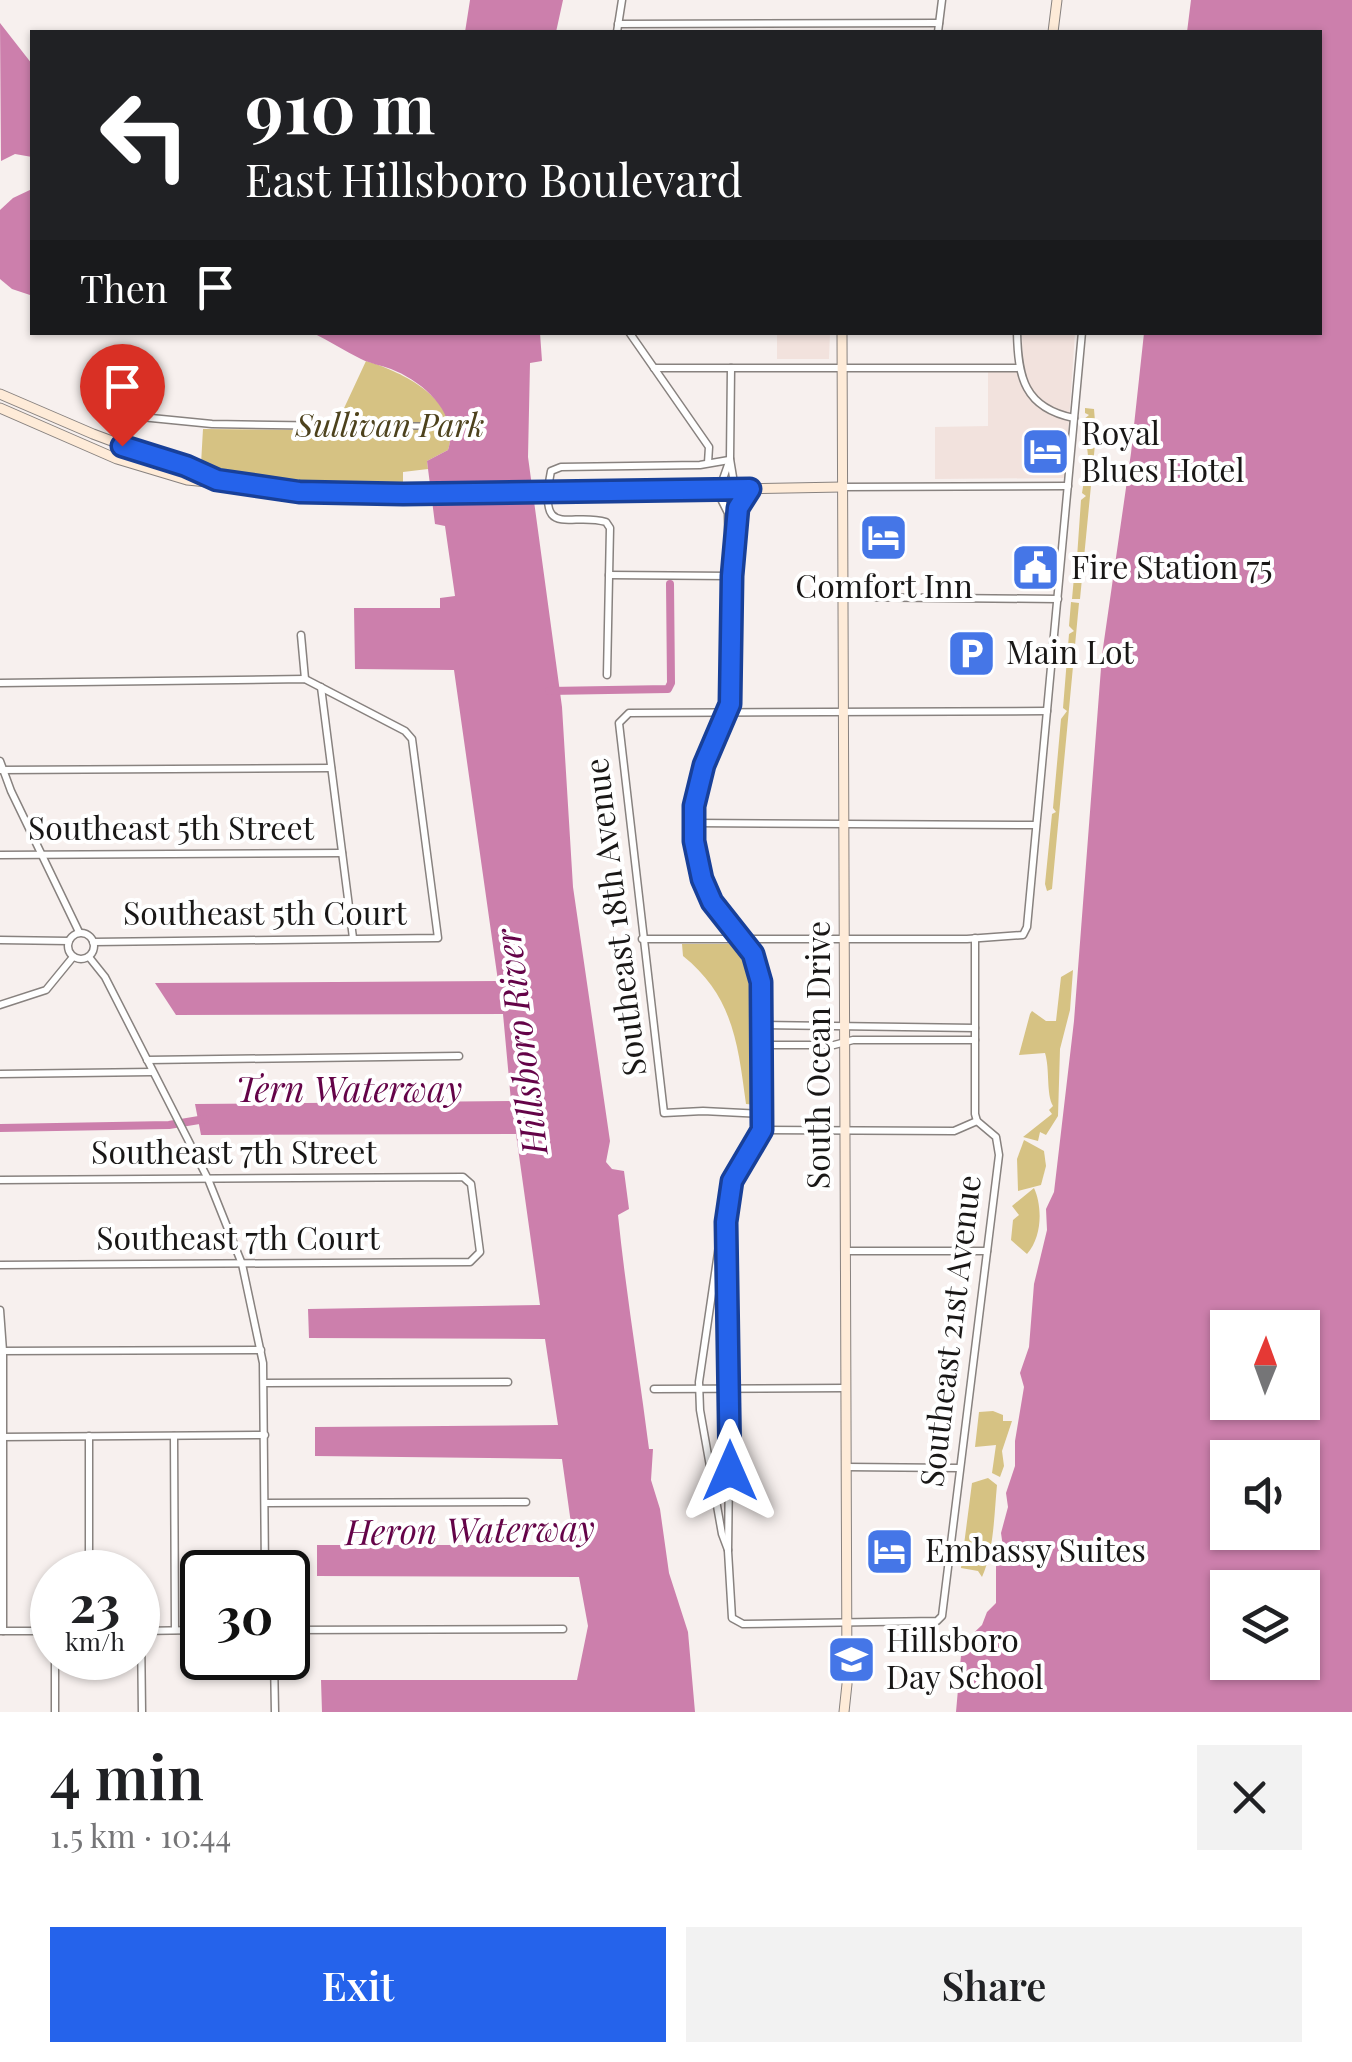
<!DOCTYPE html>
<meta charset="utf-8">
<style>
:root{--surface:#fff;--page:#f2f2f2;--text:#202124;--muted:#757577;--accent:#2563eb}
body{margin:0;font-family:"Playfair Display",serif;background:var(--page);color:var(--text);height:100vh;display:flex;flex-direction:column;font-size:38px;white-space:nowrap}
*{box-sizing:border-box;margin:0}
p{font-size:32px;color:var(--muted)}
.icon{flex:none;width:55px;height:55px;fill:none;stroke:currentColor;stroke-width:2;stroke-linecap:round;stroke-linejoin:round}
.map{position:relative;height:1712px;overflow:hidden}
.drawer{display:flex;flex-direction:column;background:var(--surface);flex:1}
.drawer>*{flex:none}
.guide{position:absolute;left:30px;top:30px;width:1292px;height:305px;border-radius:0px;box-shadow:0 2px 8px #0004;background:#202124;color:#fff;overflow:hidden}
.needle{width:65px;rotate:1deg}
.tools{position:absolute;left:1210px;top:1310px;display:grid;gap:20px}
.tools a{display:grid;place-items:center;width:110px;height:110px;border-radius:0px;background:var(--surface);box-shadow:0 2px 8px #0004;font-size:50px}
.speed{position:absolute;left:30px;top:1550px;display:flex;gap:20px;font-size:50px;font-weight:700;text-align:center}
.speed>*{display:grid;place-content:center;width:130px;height:130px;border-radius:50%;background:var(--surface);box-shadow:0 2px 8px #0004;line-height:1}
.speed small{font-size:25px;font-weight:400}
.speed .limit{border:5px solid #111;border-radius:15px;background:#fff;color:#111}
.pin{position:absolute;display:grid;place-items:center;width:85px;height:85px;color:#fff;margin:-102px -42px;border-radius:50% 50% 50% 0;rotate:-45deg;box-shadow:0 0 10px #0007}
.pin .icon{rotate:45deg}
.me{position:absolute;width:110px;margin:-55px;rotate:0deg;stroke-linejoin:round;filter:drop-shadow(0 0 8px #0008)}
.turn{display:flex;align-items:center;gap:35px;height:210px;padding:0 50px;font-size:45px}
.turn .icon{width:130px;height:130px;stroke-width:2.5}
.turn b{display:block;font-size:70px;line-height:85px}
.then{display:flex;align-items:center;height:95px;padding:0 50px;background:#0003;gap:20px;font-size:38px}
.round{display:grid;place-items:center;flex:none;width:105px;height:105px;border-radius:0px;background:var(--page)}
.summary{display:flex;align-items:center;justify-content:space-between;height:170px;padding:0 50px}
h1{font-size:60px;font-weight:600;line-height:75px}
.primary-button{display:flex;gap:20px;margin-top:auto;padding:20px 50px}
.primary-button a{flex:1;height:115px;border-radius:0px;background:var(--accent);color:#fff;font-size:40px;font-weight:600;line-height:115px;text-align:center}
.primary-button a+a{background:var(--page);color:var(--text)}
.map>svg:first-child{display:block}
.built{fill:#f2e2dd}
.green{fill:#d6c283}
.water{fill:#cc7fac;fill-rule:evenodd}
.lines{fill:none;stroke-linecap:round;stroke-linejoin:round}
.canal{stroke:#cc7fac;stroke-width:8}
.pedestrian-casing{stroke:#88827f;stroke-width:8}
.minor-casing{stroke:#88827f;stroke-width:9}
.secondary-casing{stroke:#88827f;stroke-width:11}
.pedestrian{stroke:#fff;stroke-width:5}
.minor{stroke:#fff;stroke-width:6}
.secondary{stroke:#feebd8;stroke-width:9}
.secondary-bridge-casing{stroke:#88827f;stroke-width:11;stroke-linecap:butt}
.secondary-bridge{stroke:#feebd8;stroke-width:9}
.route-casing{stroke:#184099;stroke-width:25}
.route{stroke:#2563eb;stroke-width:18}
.labels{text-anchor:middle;stroke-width:8;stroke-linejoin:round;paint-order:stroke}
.park-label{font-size:32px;font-style:italic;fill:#4d421d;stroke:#fff}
.poi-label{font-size:32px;fill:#191716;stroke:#fff;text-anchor:start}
.street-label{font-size:32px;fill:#191716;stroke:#fff}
.water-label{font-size:35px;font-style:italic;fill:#640348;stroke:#fff}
</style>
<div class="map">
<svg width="1352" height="1712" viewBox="0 0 1352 1712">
<rect width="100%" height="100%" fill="#f7f0ee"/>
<g class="built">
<path d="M777 333H830L829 359H777Z"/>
<path d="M1022 333H1075L1065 478 935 479V427L988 426V371L1023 370Z"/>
</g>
<g class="green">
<path d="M366 361C403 372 464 401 448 450L427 461 428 469 403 472V483C335 484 267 486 201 464L203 429 339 430V419Z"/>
<path d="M1085 408 1094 409 1096 434 1080 599H1072L1074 577 1079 576 1076 572 1081 500 1086 496 1082 493 1088 456 1084 419 1089 415 1085 413Z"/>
<path d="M1071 602 1079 603 1052 889 1047 891 1045 884 1052 814 1056 812 1053 808 1061 719 1067 711 1063 708 1069 634 1074 631 1069 626Z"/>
<path d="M682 944H735C768 961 757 1069 757 1105L746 1104C738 1044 733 996 683 956Z"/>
<path d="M1073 970 1070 1010 1060 1049 1058 1116 1046 1135 1040 1132 1038 1141 1023 1137 1052 1114 1049 1110 1053 1106C1046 1094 1050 1069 1045 1053L1019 1055 1030 1014 1032 1011 1046 1021H1056L1061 977Z"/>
<path d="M1024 1140 1044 1151 1046 1166 1041 1185 1018 1191 1017 1159Z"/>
<path d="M1034 1188C1042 1205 1043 1236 1027 1254L1011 1240 1013 1220 1019 1215 1012 1206Z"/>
<path d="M993 1411 1003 1415V1421H1012L1002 1451 1004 1466 1000 1477 992 1473 996 1445 975 1447 979 1412Z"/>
<path d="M988 1478 997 1485C994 1516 994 1550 982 1577L978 1571 961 1568 972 1483Z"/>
</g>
<g class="water">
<path d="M470 0H563L556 32H465Z"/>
<path d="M1191 0H1352V1712H956L962 1644 982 1625 987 1612 996 1603V1561L1003 1547 1001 1533 1008 1507 1006 1493 1015 1466V1441L1024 1387 1020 1373 1029 1347 1034 1284 1047 1230 1046 1209 1054 1192 1074 1021 1102 655 1131 453 1144 333 1320 332V32H1187ZM1228 1328H1302V1402H1228ZM1228 1458H1302V1532H1228ZM1228 1588H1302V1662H1228Z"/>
<path d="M0 23 32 64V157L15 154 1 161Z"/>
<path d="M32 189V295H30L12 289 0 279V210L13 198Z"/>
<path d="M313 333H540L542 361 530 363 528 457 562 707 573 887 610 1141 606 1162 612 1169 624 1171 629 1209 618 1215C626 1294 639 1370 649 1449H653L651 1480 660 1509 669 1573 688 1632 695 1712H322L321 1680H577L588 1626 579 1577 317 1576V1545H574L562 1459 315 1456V1427L558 1425 545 1339 309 1338 308 1309 540 1305 516 1134 201 1135 195 1104 511 1101 503 1014 176 1015 155 983 498 981 454 670 355 669 354 608H440V598L455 596 445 526 435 524 427 461 448 450C460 413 422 381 391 369 381 365 371 364 361 359 345 351 329 341 313 333Z"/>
</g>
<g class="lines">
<g class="canal">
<path d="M549 691 668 689 671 683 670 584"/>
<path d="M0 1128 169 1125 205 1119"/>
</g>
<defs>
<path id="pedestrian" d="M345 426H447"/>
<g id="minor">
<path d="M618 24 939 23"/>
<path d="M617 32 622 0"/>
<path d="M938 32 942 0"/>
<path d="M629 332 709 447 708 463"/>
<path d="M1017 332C1018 377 1024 408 1074 418"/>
<path d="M654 368H1017"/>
<path d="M731 368 730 459 735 489"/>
<path d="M117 459 131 416 212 424 345 426"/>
<path d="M842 487 1068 486"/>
<path d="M734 555 738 507 750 489"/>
<path d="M609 575 731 576"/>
<path d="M843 597 1058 599"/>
<path d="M301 635 305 679"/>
<path d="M607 675 610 528 606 522C570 511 537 542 551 471L561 467 700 465 729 460"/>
<path d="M0 683 305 679 405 731 412 739 438 938 93 942"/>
<path d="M321 687 353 938"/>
<path d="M0 761 11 791 79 932"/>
<path d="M0 770 331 768"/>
<path d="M694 823 1036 825"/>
<path d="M0 855 342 853"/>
<circle cx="81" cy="946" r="13"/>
<path d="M642 939H967L1023 935 1027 927 1082 332"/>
<path d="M0 940 69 941"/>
<path d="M89 957 105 977 208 1179 242 1264 263 1363 265 1572"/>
<path d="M0 1005 46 990 73 957"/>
<path d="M761 1025 975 1028"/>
<path d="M762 1045H834L853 1040H975"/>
<path d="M147 1060 459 1056"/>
<path d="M0 1074 152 1072"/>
<path d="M763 1114 703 1111 664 1113 619 723 629 713 1047 711"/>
<path d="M763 1130 954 1131 977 1121"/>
<path d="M0 1180 463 1177 471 1184 480 1252 470 1262 0 1265"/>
<path d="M726 1221 730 1389 728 1551 732 1618 743 1624 937 1621 942 1616 999 1155 996 1137 977 1121 975 1114V938"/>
<path d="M845 1251H987"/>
<path d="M0 1310 3 1351V1631"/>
<path d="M1 1351 261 1350"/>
<path d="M264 1383 508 1382"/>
<path d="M654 1389 845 1388"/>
<path d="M89 1436V1572"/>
<path d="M174 1436 175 1630"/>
<path d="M1 1437 265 1435"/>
<path d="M846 1467 959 1468"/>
<path d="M265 1503 526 1502"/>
<path d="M728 1550 722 1534 700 1410 699 1382 720 1239 732 1181 763 1130 761 981 753 954 712 902 702 879 694 841 697 788 731 697 728 513 721 499 711 491 723 479 730 459"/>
<path d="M288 1630 563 1629"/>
<path d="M1 1631H52"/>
<path d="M139 1631 202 1630"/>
<path d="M141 1631 142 1712"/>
<path d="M55 1658V1712"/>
<path d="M274 1658 275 1712"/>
</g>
<g id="secondary">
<path d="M1053 32 1057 0"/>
<path d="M842 332 847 1684 844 1712"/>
<path d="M0 394 93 434 211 478"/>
<path d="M0 408 117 459 187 480 320 493 513 492"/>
<path d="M559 492 842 487"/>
</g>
</defs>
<use href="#pedestrian" class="pedestrian-casing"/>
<use href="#minor" class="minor-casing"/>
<use href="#secondary" class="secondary-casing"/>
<use href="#pedestrian" class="pedestrian"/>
<use href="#minor" class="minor"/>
<use href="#secondary" class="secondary"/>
<defs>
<path id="secondary-bridge" d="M513 492H559"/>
</defs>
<use href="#secondary-bridge" class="secondary-bridge-casing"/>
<use href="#secondary-bridge" class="secondary-bridge"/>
</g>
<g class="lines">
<defs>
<path id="route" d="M122 446 186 466 217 480 299 492 403 494 750 489 738 508 732 576 730 704 704 765 694 806V841L702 879 712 902 753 954 761 982 762 1130 732 1181 726 1222 730 1471"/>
</defs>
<use href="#route" class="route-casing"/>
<use href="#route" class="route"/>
</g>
<defs>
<symbol id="hotel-square" viewBox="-11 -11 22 22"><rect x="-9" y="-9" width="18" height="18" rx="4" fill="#4576e7" stroke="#fff"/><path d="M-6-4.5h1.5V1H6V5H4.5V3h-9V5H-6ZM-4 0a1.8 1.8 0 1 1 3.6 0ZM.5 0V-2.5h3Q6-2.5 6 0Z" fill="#fff"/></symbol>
<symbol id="civic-square" viewBox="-11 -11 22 22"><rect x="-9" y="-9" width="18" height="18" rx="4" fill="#4576e7" stroke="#fff"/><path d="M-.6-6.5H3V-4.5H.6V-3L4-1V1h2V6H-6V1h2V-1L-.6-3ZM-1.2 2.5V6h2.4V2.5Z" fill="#fff"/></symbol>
<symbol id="parking-square" viewBox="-11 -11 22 22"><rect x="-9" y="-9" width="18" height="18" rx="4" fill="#4576e7" stroke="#fff"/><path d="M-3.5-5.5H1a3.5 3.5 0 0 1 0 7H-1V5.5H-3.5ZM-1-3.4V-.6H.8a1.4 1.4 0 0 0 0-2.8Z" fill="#fff"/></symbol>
<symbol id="school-square" viewBox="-11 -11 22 22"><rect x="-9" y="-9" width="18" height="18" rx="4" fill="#4576e7" stroke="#fff"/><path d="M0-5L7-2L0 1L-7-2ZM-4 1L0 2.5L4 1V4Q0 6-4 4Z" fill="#fff"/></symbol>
</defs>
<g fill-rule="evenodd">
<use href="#hotel-square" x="1018" y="424" width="55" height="55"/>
<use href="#hotel-square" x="856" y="510" width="55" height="55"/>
<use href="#civic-square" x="1008" y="540" width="55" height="55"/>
<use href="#parking-square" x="944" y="626" width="55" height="55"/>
<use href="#hotel-square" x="862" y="1524" width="55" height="55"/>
<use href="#school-square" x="824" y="1632" width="55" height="55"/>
</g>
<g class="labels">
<g class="park-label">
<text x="390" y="437">Sullivan Park</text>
</g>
<g class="poi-label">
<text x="1081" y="445">Royal<tspan x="1081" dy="37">Blues Hotel</tspan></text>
<text x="1071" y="579">Fire Station 75</text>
<text x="884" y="598" text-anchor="middle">Comfort Inn</text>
<text x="1006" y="664">Main Lot</text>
<text x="925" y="1562">Embassy Suites</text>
<text x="886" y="1652">Hillsboro<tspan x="886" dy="37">Day School</tspan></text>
</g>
<g class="street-label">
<text x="171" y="840">Southeast 5th Street</text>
<text x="265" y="925">Southeast 5th Court</text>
<text transform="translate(616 917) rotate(-97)" y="11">Southeast 18th Avenue</text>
<text transform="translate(819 1055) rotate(-90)" y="11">South Ocean Drive</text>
<text x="234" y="1164">Southeast 7th Street</text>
<text x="238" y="1250">Southeast 7th Court</text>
<text transform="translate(951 1331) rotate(-83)" y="11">Southeast 21st Avenue</text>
</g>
<g class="water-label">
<text transform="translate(522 1042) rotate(-97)" y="12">Hillsboro River</text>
<text x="349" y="1102">Tern Waterway</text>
<text transform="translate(470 1531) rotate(-1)" y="12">Heron Waterway</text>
</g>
</g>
</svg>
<div class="tools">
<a><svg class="needle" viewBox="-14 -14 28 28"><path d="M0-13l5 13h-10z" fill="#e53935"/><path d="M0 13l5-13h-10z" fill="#757577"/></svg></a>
<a><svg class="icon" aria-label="sound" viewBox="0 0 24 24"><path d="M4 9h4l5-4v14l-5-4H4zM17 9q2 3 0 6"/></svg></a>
<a><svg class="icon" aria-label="layers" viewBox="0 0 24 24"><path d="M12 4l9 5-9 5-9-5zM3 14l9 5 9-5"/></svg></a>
</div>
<div class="speed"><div>23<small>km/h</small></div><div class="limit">30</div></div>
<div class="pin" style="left:122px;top:446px;background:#d93025"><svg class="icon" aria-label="arrive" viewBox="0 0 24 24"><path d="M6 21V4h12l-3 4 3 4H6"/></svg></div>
<svg class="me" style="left:730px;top:1471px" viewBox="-20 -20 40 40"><path d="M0-17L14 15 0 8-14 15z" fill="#2563eb" stroke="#fff" stroke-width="4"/></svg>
<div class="guide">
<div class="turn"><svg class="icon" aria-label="left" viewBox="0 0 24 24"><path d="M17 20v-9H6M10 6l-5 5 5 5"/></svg><div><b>910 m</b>East Hillsboro Boulevard</div></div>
<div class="then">Then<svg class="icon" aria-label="arrive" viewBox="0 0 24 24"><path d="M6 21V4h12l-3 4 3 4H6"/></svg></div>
</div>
</div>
<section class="drawer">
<div class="summary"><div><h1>4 min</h1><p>1.5 km · 10:44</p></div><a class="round"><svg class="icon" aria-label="close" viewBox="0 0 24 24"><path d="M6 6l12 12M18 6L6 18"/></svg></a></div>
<div class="primary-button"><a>Exit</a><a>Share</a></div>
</section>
